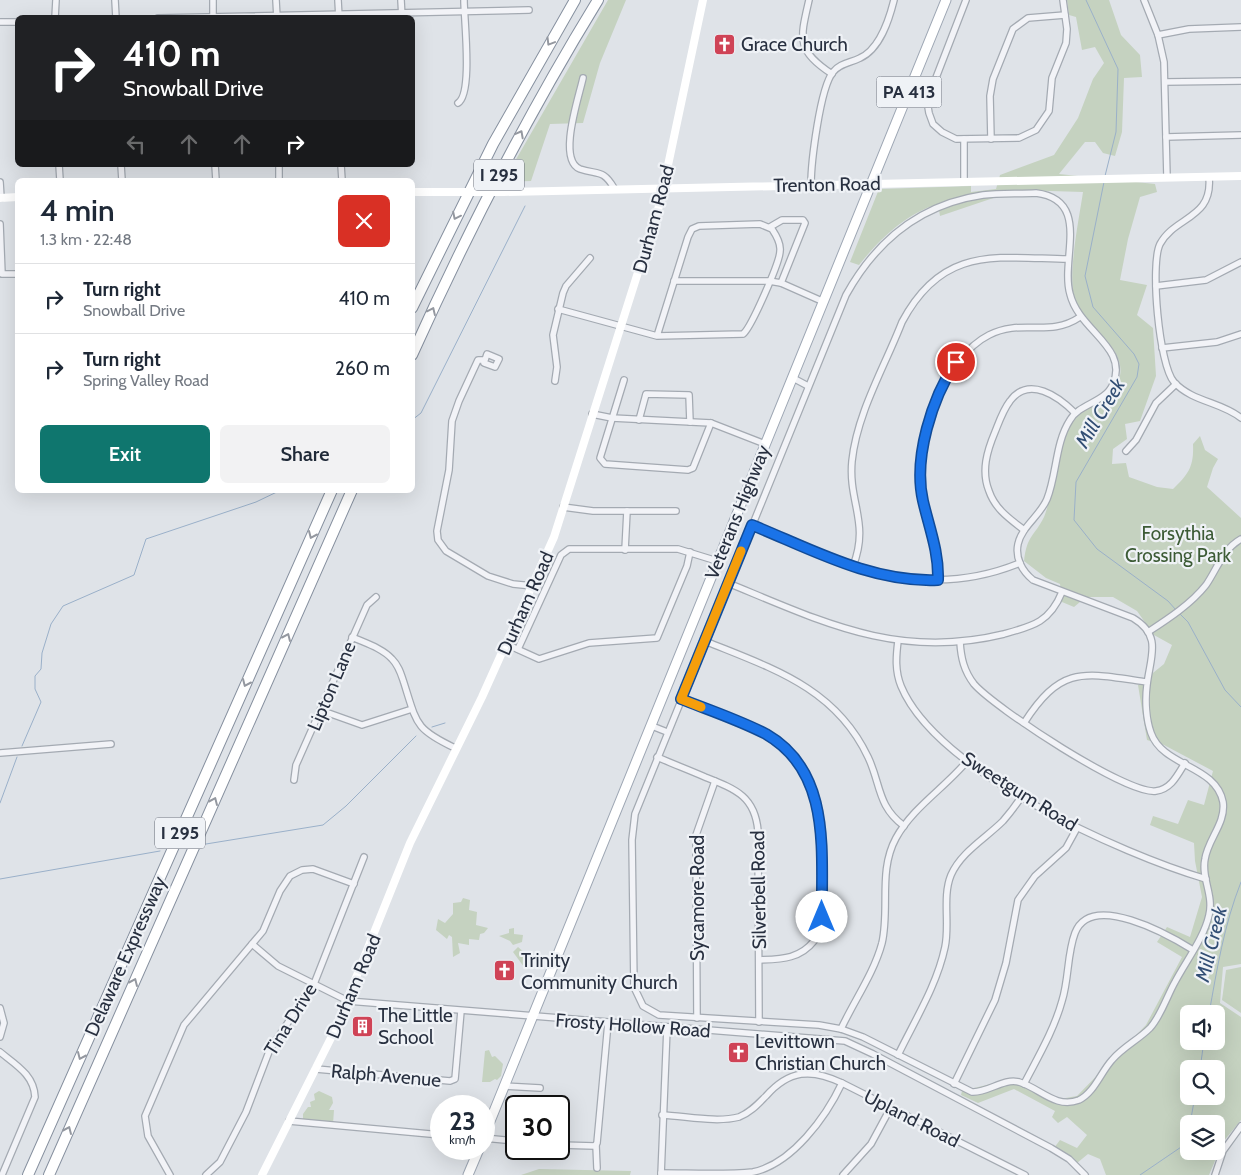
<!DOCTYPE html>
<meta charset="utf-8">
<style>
:root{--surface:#fff;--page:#f2f2f3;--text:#1f2937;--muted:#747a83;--line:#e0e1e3;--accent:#0f766e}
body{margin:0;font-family:Cabin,sans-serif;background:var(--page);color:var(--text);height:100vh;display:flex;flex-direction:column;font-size:19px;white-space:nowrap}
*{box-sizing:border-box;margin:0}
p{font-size:16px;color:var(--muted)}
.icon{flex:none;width:28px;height:28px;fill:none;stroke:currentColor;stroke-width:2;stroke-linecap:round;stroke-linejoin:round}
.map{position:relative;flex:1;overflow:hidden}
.drawer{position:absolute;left:15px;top:178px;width:400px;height:315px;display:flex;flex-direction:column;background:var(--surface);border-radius:8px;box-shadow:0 5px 20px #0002}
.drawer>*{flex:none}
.guide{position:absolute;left:15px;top:15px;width:400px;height:152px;border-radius:8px;box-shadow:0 5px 20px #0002;background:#202124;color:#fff;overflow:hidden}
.fabs{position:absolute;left:1180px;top:1005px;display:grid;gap:10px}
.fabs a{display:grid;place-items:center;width:45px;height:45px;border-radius:8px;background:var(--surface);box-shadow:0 5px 20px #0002;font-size:25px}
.speed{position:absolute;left:430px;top:1095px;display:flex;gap:10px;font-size:25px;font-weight:700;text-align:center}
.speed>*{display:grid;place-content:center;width:65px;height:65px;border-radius:50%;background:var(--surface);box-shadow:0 5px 20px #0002;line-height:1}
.speed small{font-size:12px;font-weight:400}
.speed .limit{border:2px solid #111;border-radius:8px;background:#fff;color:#111}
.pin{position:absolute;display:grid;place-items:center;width:42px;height:42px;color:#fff;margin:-21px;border:2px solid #fff;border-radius:50%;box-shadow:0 1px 5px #0007}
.me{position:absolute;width:55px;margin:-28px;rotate:0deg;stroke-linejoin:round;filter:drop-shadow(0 0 4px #0008)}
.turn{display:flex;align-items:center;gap:18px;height:105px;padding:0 25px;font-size:22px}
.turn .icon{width:65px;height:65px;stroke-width:2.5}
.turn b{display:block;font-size:35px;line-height:42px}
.lanes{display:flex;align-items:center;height:48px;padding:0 25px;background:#0003;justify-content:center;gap:25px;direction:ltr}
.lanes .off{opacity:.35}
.round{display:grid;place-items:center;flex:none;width:52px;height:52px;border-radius:8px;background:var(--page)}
.headline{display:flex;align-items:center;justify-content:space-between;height:85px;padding:0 25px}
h1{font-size:30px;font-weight:600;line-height:38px}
.primary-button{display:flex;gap:10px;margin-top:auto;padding:10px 25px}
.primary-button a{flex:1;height:58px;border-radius:8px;background:var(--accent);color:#fff;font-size:20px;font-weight:600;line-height:58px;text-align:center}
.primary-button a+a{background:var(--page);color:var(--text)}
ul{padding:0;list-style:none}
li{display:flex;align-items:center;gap:15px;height:70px;padding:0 25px;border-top:1px solid var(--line)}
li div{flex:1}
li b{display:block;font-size:19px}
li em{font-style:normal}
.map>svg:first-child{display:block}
.green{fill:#c5d2c0;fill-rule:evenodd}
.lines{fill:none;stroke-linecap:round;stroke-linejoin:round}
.stream{stroke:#9ab0c9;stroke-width:1}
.street-casing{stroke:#a4aab2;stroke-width:8}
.primary-casing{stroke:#9ea7b4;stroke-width:11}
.highway-casing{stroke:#86909f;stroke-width:12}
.street{stroke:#f2f3f7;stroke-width:5.5}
.secondary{stroke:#fff;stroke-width:8}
.primary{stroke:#fff;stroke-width:9}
.highway{stroke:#fff;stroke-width:10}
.secondary-bridge{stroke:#fff;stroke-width:8}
.oneway{stroke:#9498a0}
.route-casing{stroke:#114b97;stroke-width:12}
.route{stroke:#1a73e8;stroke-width:9}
.slow{stroke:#f59e0b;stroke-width:9}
.labels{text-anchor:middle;stroke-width:4.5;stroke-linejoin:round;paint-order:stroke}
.shield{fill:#eff2f6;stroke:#646a77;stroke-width:1}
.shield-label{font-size:18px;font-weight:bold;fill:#283040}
.poi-label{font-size:19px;fill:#283040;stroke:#eff2f6;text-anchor:start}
.street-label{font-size:19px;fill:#283040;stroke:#eff2f6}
.park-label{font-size:19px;fill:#3c5b35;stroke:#eff2f6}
.water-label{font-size:20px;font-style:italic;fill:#324e74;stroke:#eff2f6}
</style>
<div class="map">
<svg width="1241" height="1175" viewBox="0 0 1241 1175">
<rect width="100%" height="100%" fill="#dfe3e8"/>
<g class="green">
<path d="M608 0H626L600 63 583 123 550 124 531 181 503 182Z"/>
<path d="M1067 0H1109L1121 35 1140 55 1142 77 1124 78 1122 132 1115 156 1103 153 1095 142H1085L1059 174 1155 184 1157 192 1140 197 1128 239 1120 280 1147 285 1137 315 1153 328 1156 376 1140 421 1125 424 1127 439 1113 449 1112 464 1126 463 1129 477 1157 487 1173 489C1189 474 1194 466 1193 444L1200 436 1205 450 1218 459 1213 468 1207 487 1241 518V964L1223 967 1220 1003 1241 1017V1120L1223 1142 1209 1175H1106L1100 1159 1088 1154 1077 1163 1054 1148 1060 1140 1077 1148 1087 1135 1067 1117 1058 1123 1052 1117 1055 1111 1014 1089 978 1103 961 1095 962 1091 1015 1078 1060 1099 1077 1096 1146 1025 1182 957 1157 942 1167 927 1190 937 1202 897 1195 861 1194 843 1150 825 1153 816 1178 824 1188 800 1204 805 1213 771 1164 745 1147 740 1138 685 1164 664 1172 645 1154 635 1137 611 1113 597H1086L1074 607 1062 602 1060 584 1046 578 1024 561C1027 535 1034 537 1044 517 1054 492 1059 438 1074 419 1087 403 1112 403 1119 380 1129 347 1087 330 1076 304 1066 279 1079 220 1083 192L1017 190 940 216 938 204C905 214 879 240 859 265L850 262 879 189 971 186V192L996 189 1000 175 1054 155 1078 118 1093 79 1104 63 1095 47 1082 50 1076 17 1069 15ZM1189 1014H1216V1041H1189ZM1189 1069H1216V1096H1189ZM1189 1124H1216V1151H1189Z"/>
<path d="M463 898 470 900 469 910 477 912 476 925 488 928 484 933 480 934 479 940 469 939V945L458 943 460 953 453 957 452 937 449 935 447 939 436 930 438 919 445 923 453 914V903L461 902Z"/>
<path d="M514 928V934L523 935 522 942 513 945 510 941 499 936 509 933V929Z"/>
<path d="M518 947 532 959 524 967 513 952Z"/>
<path d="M1241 967V1013L1222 1000 1226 970Z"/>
<path d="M489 1050 492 1057 495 1056 503 1064 501 1076 497 1080 495 1079 490 1082H482L485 1051Z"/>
<path d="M319 1091 332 1097 333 1103 329 1110H334L333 1124 312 1120H303V1114L308 1107H311L310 1102 315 1100 314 1094Z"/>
<path d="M539 1169 631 1171 630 1175H521Z"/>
</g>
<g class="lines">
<g class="stream">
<path d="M1086 0 1118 69 1116 132 1105 176"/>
<path d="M1104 182 1085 276 1093 307 1134 354 1139 364 1137 377 1076 482 1074 520 1097 549 1168 601 1176 610"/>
<path d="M412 420 421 413 525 206"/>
<path d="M1179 613 1188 622 1225 690 1241 707"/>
<path d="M432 727 445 723"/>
<path d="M22 746 41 702 35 689V676L41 669 42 653 51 624 63 606 134 575 146 539 256 502 281 490"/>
<path d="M0 803 17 757"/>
<path d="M206 844 323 825 346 806 416 736"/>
<path d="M0 879 160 851"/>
<path d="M1209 1014C1217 969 1224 925 1241 882"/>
<path d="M1200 1069 1204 1041"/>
<path d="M1190 1124 1195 1096"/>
<path d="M1140 1175 1187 1143 1189 1132"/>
</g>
<defs>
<g id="street">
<path d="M115 0 116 18"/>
<path d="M213 0V18"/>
<path d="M276 0 277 18"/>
<path d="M338 0 339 18"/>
<path d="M401 0 402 18"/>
<path d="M809 0C800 39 796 50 832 74"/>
<path d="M966 0 927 101 929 113 933 124 942 132 956 139 1019 138 1036 130 1049 111 1052 78 1066 43 1067 29 1063 0"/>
<path d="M1144 0 1158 35 1164 62 1167 177"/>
<path d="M55 18 56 0"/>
<path d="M158 18 529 10"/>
<path d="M0 22H18"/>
<path d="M1158 35 1189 29 1241 27"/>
<path d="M583 78C579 97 557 160 580 169 598 175 603 169 614 188"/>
<path d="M1165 82 1241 81"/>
<path d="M458 103C473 94 464 19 464 0"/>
<path d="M1166 137 1241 135"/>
<path d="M964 139V181"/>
<path d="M991 139 990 96 993 79 1013 29 1028 18 1065 15"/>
<path d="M59 165 60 180"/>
<path d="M121 165 122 180"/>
<path d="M215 165 216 180"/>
<path d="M279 165V180"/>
<path d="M341 165 342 180"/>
<path d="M1209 177C1213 219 1175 216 1160 244 1150 264 1159 365 1174 382 1192 402 1222 402 1241 418"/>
<path d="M0 182 1 198"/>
<path d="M811 185C811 163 820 88 833 72 840 63 850 63 860 58 880 49 889 20 894 0"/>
<path d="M1036 193C1092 200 1060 259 1070 294 1079 331 1129 347 1113 384 1105 403 1080 403 1070 420 1055 443 1057 474 1047 499 1040 516 1022 526 1018 544 1015 558 1022 571 1033 580L1133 618C1163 636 1150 657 1147 685 1145 700 1146 719 1151 733 1163 767 1216 765 1223 802 1226 823 1208 839 1205 859 1201 878 1214 895 1209 915 1204 938 1186 961 1175 982 1167 996 1161 1016 1150 1028 1138 1040 1123 1047 1112 1060 1101 1072 1094 1093 1079 1100 1055 1109 1040 1088 1019 1082 1003 1078 988 1093 972 1092L863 1037 841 1029 819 1025 659 1015 643 1006 634 987 632 840 635 814 846 295C876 241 921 204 983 195 1000 193 1018 194 1036 193Z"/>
<path d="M0 224 2 274H18"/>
<path d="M770 227 782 220H803L805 223 781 283"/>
<path d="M674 281H769L781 283 824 302"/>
<path d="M1156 286 1206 280 1241 262"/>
<path d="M558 309 657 336 743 334C751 328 780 262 780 251 781 244 776 235 772 229L760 224 699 226 692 229 688 237 657 336"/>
<path d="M1162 348 1217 342 1241 334"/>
<path d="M485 360 487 354 499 359 495 367 484 363 485 360H478L459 401 452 421 449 470 437 531 438 540 446 551 488 576 513 584 533 586"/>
<path d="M793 378 808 386"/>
<path d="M624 380 600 458 605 464 688 470 693 468 711 423"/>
<path d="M555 381 557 367 553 335 563 293 566 286 590 258"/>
<path d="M592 414 612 418 711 423 765 444"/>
<path d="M639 420 646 394 689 395 690 422"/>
<path d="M1126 451 1136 440 1156 403 1176 384"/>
<path d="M563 507 593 511H676"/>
<path d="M752 525C844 562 920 604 1020 563"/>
<path d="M1024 530C1010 519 995 509 989 491 981 471 987 451 995 432 999 422 1003 410 1010 401 1029 375 1059 397 1075 413"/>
<path d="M625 550 627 511"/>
<path d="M853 566C870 523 848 502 852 461 857 413 885 366 902 322 943 245 996 258 1068 259"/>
<path d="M938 579C939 547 925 518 921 486 915 439 945 357 989 335 1022 318 1049 338 1080 317"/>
<path d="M728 583C823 622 898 660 1004 634 1033 626 1050 622 1062 592"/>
<path d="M1148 632C1168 619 1191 604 1206 585 1217 569 1223 549 1241 539"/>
<path d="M352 637C365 643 382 648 392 659 399 666 401 674 404 683 417 724 415 729 455 748"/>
<path d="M705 641C771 668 835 687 868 757 881 784 877 806 904 826"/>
<path d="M898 641C896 657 895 671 901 686 936 771 1121 854 1206 879"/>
<path d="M960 642C961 658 964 671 974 684 995 708 1127 795 1156 791 1171 789 1177 776 1185 763"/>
<path d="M506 644 539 659 589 643 657 638 687 566 690 552"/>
<path d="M518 649 561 555 569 549H678L717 561"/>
<path d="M681 699C719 715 766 726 794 759 804 770 812 784 816 798 823 822 828 923 814 941 800 959 781 959 760 960"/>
<path d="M320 710 362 725 412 709"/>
<path d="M1024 723C1062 664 1084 673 1147 682"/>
<path d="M652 726 667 732"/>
<path d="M0 753 111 744"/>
<path d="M657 757C673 764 689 770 705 777 735 789 755 796 758 831L759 1022"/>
<path d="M294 780 296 765 367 605 376 597"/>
<path d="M252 944 278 966 348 1001 845 1041 873 1054 1051 1148 1069 1159 1085 1175"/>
<path d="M0 1008 4 1023 0 1037"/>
<path d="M697 1018 696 835 715 781"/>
<path d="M841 1029C854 1001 874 973 882 943 890 908 878 871 896 838 913 807 946 787 968 760"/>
<path d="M0 1052C16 1065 34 1075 35 1097L2 1175"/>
<path d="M898 1055C915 1020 937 985 945 947 950 924 942 897 951 875 961 852 986 838 1003 821 1010 813 1016 805 1022 796"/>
<path d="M316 1069 450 1081 455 1079 461 1011"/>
<path d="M954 1084 995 1000 1006 963 1018 900 1035 876 1066 848 1077 828"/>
<path d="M1024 1084C1038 1057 1054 1030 1062 1001 1069 979 1067 954 1075 933 1091 891 1169 935 1193 950"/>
<path d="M504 1086 540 1088"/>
<path d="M662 1115C686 1116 716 1123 739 1117 750 1113 758 1104 766 1096 789 1070 811 1068 842 1083L1025 1175"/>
<path d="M289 1121 441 1135"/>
<path d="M484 1138 516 1141"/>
<path d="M559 1145 595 1146 597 1143 608 1023"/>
<path d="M596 1145 597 1168"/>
<path d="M661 1173C690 1173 724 1175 753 1172 792 1164 826 1117 842 1083"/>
<path d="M170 1175 148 1136 145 1116 184 1025 263 931 280 891 290 876 302 870 313 869 354 884"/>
<path d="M206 1175 220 1162 246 1112 270 1049 314 984 364 857"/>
<path d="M661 1175 667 1028"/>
<path d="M843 1175 871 1144 891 1107"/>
<path d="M1215 1175 1223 1151 1241 1126"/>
</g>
<g id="primary">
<path d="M484 1136 946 0"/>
<path d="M468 1175 479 1149"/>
</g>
<g id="highway">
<path d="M412 308 493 144 575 0"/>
<path d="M412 355C467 233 528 114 598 0"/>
<path d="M28 1175 332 490"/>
<path d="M49 1175 352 490"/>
</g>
</defs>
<use href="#street" class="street-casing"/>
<use href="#primary" class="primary-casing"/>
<use href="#highway" class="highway-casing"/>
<use href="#street" class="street"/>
<g class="secondary">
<path d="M412 192H460"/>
<path d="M503 192 1241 176"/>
<path d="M0 198 18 197"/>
<path d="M262 1175 335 1030 410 843 482 697 554 537 660 203 703 0"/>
</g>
<use href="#primary" class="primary"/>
<use href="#highway" class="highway"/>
<path class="secondary-bridge" d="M460 192H503"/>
</g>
<defs><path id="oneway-chevron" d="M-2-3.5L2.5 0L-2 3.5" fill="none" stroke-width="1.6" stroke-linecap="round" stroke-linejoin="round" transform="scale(1.25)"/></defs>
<g class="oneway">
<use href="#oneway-chevron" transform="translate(550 42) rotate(121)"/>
<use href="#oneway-chevron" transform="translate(520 134) rotate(-62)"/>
<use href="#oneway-chevron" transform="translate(456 216) rotate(116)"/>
<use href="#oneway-chevron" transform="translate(432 311) rotate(-65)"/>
<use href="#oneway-chevron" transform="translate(312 535) rotate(114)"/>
<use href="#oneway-chevron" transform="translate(287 637) rotate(-66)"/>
<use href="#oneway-chevron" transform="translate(246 683) rotate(114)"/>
<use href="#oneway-chevron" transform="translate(214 801) rotate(-66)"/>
<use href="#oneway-chevron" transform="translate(134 982) rotate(-66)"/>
<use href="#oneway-chevron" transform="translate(81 1056) rotate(114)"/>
<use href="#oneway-chevron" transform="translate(68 1130) rotate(-66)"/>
</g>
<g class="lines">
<defs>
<path id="route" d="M822 917C821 852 832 772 766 734 739 720 709 710 681 699L752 525C811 549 872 583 938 580 939 552 929 527 923 501 913 458 932 398 956 362"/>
</defs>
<use href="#route" class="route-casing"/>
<use href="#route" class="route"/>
<path class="slow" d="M701 707 681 699 741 551"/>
</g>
<defs>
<symbol id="church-square" viewBox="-11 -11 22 22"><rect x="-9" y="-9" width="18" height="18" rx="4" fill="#cf4356" stroke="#eff2f6"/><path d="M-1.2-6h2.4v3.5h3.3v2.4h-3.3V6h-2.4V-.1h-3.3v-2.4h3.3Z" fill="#fff"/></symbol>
<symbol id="building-square" viewBox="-11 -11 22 22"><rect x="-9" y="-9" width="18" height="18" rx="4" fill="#cf4356" stroke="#eff2f6"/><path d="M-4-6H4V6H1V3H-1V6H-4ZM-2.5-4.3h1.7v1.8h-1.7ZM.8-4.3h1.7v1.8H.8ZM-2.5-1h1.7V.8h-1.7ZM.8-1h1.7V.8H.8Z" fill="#fff"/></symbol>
</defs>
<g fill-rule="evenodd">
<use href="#church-square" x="712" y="32" width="25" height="25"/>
<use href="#church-square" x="492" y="958" width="25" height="25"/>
<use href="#building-square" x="350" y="1014" width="25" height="25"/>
<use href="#church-square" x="726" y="1040" width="25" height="25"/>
</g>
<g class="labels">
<g class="shield">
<rect x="876.5" y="76.5" width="65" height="31" rx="4"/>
<rect x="474" y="159.5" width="50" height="31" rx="4"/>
<rect x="155" y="817.5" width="50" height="31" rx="4"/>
</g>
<g class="shield-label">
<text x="909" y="98">PA 413</text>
<text x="499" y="181">I 295</text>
<text x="180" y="839">I 295</text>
</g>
<g class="poi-label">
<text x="741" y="51">Grace Church</text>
<text x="521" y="967">Trinity<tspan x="521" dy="22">Community Church</tspan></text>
<text x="378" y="1022">The Little<tspan x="378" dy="22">School</tspan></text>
<text x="755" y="1048">Levittown<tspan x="755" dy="22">Christian Church</tspan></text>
</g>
<g class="street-label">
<text transform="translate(827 184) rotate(-1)" y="7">Trenton Road</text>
<text transform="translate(653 219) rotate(-75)" y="7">Durham Road</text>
<text transform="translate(737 512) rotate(-68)" y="7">Veterans Highway</text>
<text transform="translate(525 603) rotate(-66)" y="7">Durham Road</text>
<text transform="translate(331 686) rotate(-67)" y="7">Lipton Lane</text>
<text transform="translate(1020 791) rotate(32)" y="7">Sweetgum Road</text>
<text transform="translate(758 890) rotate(-91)" y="7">Silverbell Road</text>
<text transform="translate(697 898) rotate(-90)" y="7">Sycamore Road</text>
<text transform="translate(125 956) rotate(-66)" y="7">Delaware Expressway</text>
<text transform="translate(353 986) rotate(-67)" y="7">Durham Road</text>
<text transform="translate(290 1019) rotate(-58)" y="7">Tina Drive</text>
<text transform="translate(633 1025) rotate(4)" y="7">Frosty Hollow Road</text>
<text transform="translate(386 1075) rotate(5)" y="7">Ralph Avenue</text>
<text transform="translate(912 1118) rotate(27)" y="7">Upland Road</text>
</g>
<g class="park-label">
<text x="1178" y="540">Forsythia<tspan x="1178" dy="22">Crossing Park</tspan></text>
</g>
<g class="water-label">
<text transform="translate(1100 413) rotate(-59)" y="7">Mill Creek</text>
<text transform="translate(1211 944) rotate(-76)" y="7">Mill Creek</text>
</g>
</g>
</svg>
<div class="fabs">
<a><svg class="icon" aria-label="sound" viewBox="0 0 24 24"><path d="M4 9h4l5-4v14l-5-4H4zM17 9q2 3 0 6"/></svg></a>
<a><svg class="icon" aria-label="search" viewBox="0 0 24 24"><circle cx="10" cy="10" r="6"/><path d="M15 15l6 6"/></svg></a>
<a><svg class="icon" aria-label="layers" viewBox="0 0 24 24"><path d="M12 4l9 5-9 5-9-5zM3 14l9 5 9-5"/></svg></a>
</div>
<div class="speed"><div>23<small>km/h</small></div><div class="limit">30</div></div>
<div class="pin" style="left:956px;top:362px;background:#d93025"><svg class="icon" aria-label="arrive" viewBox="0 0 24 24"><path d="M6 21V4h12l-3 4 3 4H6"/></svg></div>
<svg class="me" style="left:822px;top:917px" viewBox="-20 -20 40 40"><circle r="19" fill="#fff"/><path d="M0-13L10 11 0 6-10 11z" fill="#1a73e8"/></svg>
<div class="guide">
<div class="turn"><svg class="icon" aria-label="right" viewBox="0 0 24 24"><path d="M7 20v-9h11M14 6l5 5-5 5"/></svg><div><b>410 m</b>Snowball Drive</div></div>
<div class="lanes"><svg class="icon off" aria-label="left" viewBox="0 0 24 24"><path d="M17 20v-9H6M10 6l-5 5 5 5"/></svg><svg class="icon off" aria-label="ahead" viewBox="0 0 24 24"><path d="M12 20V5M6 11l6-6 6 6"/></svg><svg class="icon off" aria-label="ahead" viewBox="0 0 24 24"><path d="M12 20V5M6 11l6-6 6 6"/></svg><svg class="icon" aria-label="right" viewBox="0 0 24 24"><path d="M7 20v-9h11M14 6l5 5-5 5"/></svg></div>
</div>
<section class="drawer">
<div class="headline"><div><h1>4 min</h1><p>1.3 km · 22:48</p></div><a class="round" style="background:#d93025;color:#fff"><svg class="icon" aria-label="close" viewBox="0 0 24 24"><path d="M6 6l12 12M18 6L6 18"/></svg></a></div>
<ul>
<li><svg class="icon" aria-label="right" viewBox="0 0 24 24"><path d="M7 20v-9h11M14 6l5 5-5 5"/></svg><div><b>Turn right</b><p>Snowball Drive</p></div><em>410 m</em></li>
<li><svg class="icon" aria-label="right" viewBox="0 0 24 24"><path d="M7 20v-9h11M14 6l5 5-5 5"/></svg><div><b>Turn right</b><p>Spring Valley Road</p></div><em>260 m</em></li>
</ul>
<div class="primary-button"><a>Exit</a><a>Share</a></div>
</section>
</div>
